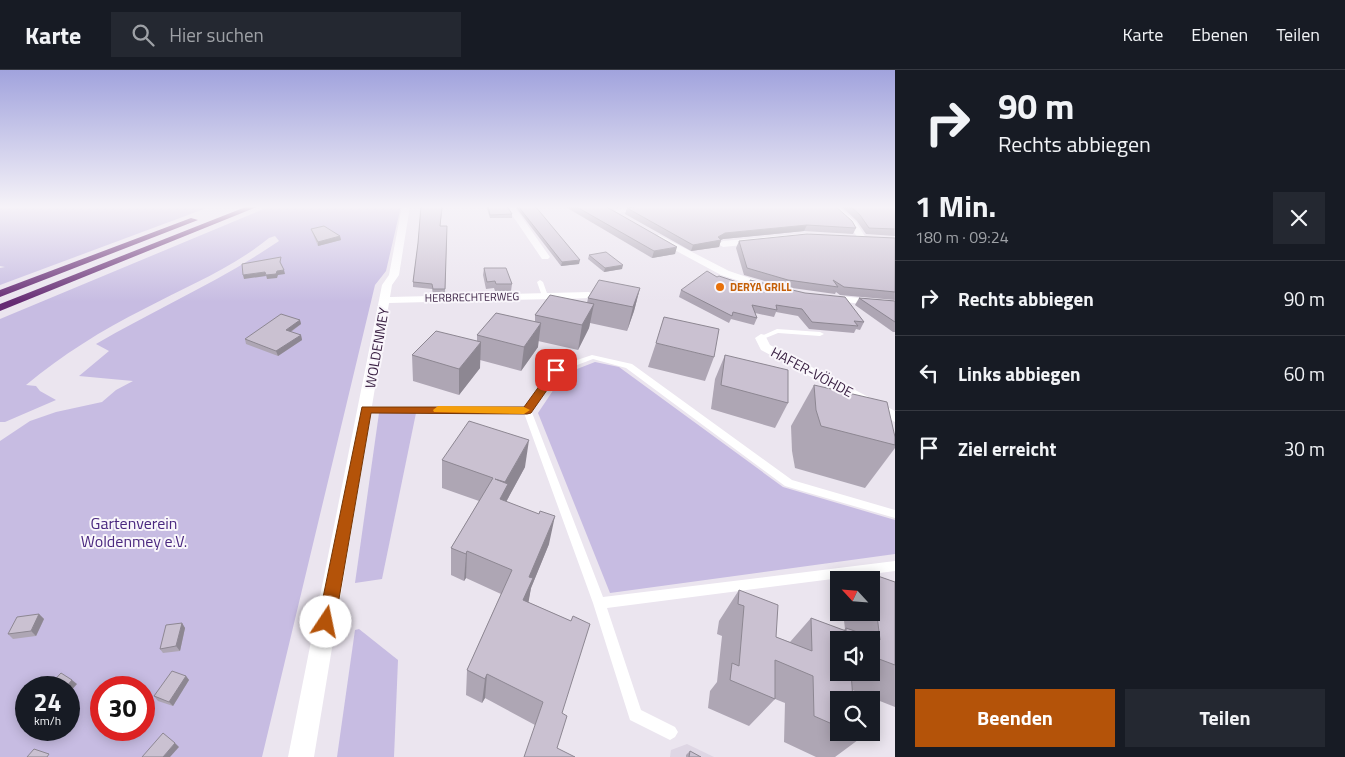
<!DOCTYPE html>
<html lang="de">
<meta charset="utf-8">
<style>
:root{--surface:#171b24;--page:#242831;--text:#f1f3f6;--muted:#9ea1a6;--line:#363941;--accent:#b45309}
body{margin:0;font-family:"Titillium Web",sans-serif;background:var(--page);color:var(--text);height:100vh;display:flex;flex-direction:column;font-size:19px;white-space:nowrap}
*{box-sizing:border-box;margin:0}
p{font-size:16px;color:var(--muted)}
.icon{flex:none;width:28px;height:28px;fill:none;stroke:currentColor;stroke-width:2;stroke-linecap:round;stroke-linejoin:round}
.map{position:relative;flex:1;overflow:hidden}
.drawer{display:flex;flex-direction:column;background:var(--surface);width:450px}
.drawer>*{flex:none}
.hud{background:#171b24;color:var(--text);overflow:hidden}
.needle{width:32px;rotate:296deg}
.controls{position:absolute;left:830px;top:501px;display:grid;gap:10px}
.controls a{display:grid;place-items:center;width:50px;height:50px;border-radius:0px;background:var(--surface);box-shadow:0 2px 12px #0003;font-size:25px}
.speed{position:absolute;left:15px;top:606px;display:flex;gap:10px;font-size:25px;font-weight:700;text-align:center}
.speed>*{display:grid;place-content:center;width:65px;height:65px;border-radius:50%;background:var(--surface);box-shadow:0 2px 12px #0003;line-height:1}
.speed small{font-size:12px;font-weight:400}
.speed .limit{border:8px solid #d22;background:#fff;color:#111}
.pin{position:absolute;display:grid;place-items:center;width:42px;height:42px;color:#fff;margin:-21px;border-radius:10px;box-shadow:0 2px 8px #0006}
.me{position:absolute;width:55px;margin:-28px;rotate:11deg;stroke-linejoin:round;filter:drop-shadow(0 0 4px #0008)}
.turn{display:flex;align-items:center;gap:18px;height:105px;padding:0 20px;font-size:22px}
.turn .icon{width:65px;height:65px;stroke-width:2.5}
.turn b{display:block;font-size:35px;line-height:42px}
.round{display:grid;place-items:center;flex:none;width:52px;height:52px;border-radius:0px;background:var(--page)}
.headline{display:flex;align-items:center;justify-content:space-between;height:85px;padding:0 20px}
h1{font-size:30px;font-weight:700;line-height:38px}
.cta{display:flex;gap:10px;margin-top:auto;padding:10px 20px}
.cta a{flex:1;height:58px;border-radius:0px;background:var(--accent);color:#fff;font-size:20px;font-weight:700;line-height:58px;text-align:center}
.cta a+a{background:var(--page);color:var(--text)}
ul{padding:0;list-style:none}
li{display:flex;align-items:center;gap:15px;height:75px;padding:0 20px;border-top:1px solid var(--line)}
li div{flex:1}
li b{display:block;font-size:19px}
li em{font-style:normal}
header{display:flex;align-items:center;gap:30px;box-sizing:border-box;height:70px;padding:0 25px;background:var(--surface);border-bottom:1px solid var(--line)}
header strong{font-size:24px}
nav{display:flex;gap:28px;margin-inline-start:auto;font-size:18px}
.search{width:350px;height:45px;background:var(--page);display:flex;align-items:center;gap:12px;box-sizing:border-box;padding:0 18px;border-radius:0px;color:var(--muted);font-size:19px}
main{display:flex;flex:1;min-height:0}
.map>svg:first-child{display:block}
.built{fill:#ded6e4}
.green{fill:#c7bce2;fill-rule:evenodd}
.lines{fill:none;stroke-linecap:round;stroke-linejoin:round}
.lane{fill:#fff;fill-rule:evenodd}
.street{fill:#fff;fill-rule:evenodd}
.secondary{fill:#fff;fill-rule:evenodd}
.highway{fill:#652b73;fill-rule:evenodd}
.wall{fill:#aea6b4;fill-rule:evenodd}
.shaded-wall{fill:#8d8792}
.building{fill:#cac1d1;stroke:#8d8792}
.route{fill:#b45309;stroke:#753606}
.slow{fill:#f59e0b}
.food-dot{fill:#e8710a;stroke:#f9f6fb;stroke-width:2}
.labels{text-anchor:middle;stroke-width:4;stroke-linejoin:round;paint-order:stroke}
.far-food-label{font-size:11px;font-weight:bold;fill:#c56008;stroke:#f9f6fb;text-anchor:start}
.far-street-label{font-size:11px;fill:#3b2244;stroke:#f9f6fb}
.street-label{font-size:14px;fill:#3b2244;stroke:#f9f6fb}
.near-park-label{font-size:16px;fill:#4a287f;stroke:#f9f6fb}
</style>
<header>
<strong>Karte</strong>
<div class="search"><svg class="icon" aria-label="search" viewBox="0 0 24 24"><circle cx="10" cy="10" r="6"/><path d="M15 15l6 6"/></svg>Hier suchen</div>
<nav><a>Karte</a><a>Ebenen</a><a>Teilen</a></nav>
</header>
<main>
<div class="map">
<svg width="895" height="687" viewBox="0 0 895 687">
<rect width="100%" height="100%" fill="#ebe5ef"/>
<path class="built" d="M687 674 714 687H670L671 680Z"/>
<g class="green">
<path d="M0 136H212L0 215V198L5 197 0 196Z"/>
<path d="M271 136H401L386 201 375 215 262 687H0V371L30 351 56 342 102 332 116 320 133 311 79 306 109 281 96 274C156 239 222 210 279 171L275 166 269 168C231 199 187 216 144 239 102 260 62 285 26 315L36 316 40 321 56 330 5 352H0V249ZM26 618H69V660H26ZM101 618H144V660H101Z"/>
<path d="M595 292 619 297 783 417 895 450V484L610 523 538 343 564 304Z"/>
<path d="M379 343H416L382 509 355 513Z"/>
<path d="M359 559 398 590 394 687H337L355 560Z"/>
</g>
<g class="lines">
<g class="lane">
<path d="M540 210 543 212 548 226 547 227 542 226 537 212Z"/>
<path d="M777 259 820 262 824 264 820 266 778 263 761 270 757 268Z"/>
<path d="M592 285 632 294 792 410 895 440V448L785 416 626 298 593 289 559 302 531 340 603 527 895 491V501L607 538 641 640 675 657 678 662 675 667 670 670 630 650 593 533 524 343 366 342 362 339 366 336 525 337 553 298Z"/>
</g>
<g class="street">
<path d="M402 136H410L399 205 392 215 390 227 589 222 594 225 589 228 565 229 567 234 561 237 557 236 554 229 389 233 314 687H288L382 215 389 205Z"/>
<path d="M506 136H514L550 187 548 189H542Z"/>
<path d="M635 136H654L650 138 612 144 608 142Z"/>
<path d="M829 136H838L856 152 866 168 865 170H859L850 156Z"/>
<path d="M809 163 813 166 812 168 723 177 718 174 723 171Z"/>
<path d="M761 264 765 265 770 275 895 341V352L761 280 755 268Z"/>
</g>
<g class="secondary">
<path d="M659 165 729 201 771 215 772 217 767 220 721 205 656 170 655 168Z"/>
<path d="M827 225 895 231V237L823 230 821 228 823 226Z"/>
</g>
<g class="highway">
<path d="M248 136H259L0 241V234Z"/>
<path d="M191 148 198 150 0 227V220Z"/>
</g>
</g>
<g class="wall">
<path d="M421 136H443L440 156H447L445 224H433L432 219 413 217V212L418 173Z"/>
<path d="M486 136H507L512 144V148H490Z"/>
<path d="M515 136H535L579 194 561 196Z"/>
<path d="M564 136H605L675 184 652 188Z"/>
<path d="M841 136H895V166L866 164 857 151Z"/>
<path d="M627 138 856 158 853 164 804 161 723 169 721 170 719 177 691 181 625 144Z"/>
<path d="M311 159 340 166 341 170 318 176 312 162Z"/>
<path d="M895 168V230L840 225 836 222 835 224 785 217 744 205 736 178 739 171Z"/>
<path d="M589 185 622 199 604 202 588 189Z"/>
<path d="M484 198 512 214 511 221H495L494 218 486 219 483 205Z"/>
<path d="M717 207 748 216 750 210 864 252 860 260 856 259 854 263 809 259 798 246 776 242 774 247 755 243 757 248 754 255 731 249 729 253 679 227 681 220Z"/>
<path d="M640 218 634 241 627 261 590 253 589 258 578 280 538 271V277L521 301 480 290V298L459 325 413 311 412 285 477 271V265L535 252V245L587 233 588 228Z"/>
<path d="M859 228 895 231V262H893L855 235Z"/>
<path d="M300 250 301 254 291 262 301 265 302 270 278 286 246 274 245 269Z"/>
<path d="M656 273 714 287 705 311 648 297Z"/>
<path d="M725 285 788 333 775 358 711 339 715 309Z"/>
<path d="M814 315 895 367V378L865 418 795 398 792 381 791 356Z"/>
<path d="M442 390 525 397 506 432 549 474 531 518 528 532 571 551 524 687 535 655 485 628 482 633 466 625 467 600 501 524 466 508 464 511 451 505V478L479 431 442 418Z"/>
<path d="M872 504 895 512V637L852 620 839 630V662H862V667L835 687H816L784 672 785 633 775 629 749 656 708 638 710 621 717 612 722 566 717 564 719 551 739 520 776 567 790 572 811 548 843 560 845 559 843 542H871V510H866ZM839 570H871V602H839Z"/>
<path d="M39 544 44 549 36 566 13 569 8 564Z"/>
<path d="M182 553 185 558 180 581 163 583 160 579Z"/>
<path d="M186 606 189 610 173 636 158 631 154 626Z"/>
<path d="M690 681 701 687H686V685Z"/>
</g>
<g class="shaded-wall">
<path d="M616 136H626L616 138Z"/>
<path d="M807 155 804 161 723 169 721 170 719 177 691 181 693 175 718 167 725 163Z"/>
<path d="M340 166 341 170 318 176V172Z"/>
<path d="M677 177 675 184 652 188 654 181Z"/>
<path d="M580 190 579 194 561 196 562 192Z"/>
<path d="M623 195 622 199 604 202 605 198Z"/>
<path d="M284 200 285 204 278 205 277 208 267 209 266 205 277 201Z"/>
<path d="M265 202 266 206 244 209 243 205Z"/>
<path d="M640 218 634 241 627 261 633 237Z"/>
<path d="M594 234 589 258 578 280 582 255Z"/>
<path d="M300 250 301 254 287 264 286 260Z"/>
<path d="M541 253 538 277 521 301 524 277Z"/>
<path d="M301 265 302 270 278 286 276 281Z"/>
<path d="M481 272 480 298 459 325V299Z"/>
<path d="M529 370 525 397 506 432 500 429 505 412Z"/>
<path d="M555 446 549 474 531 518 528 535 523 530 529 507Z"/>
<path d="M467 481 466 508 464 511 466 484Z"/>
<path d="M39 544 44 549 36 566 31 561Z"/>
<path d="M182 553 185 558 180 581 176 576Z"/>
<path d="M487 604 485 628 482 633 485 609Z"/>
<path d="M186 606 189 610 173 636 169 632Z"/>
<path d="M72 610 77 614 69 623V618H65Z"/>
<path d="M175 673 179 677 170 687H163Z"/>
</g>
<g class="building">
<path d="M421 136H442L440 156H447L445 219H433L432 214 413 212 418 173Z"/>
<path d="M488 136H507L512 144 490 145Z"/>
<path d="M518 136H535L580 190 562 192Z"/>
<path d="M575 136H605L677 177 654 181Z"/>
<path d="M639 136H835L852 151 856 158 807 155 725 163 718 167 721 170 693 175 627 138Z"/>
<path d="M850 136H895V159L869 158 860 145Z"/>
<path d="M324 156 340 166 318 172 311 159Z"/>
<path d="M807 164 895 168V222L844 217 833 210 838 217 788 210 747 198 739 171Z"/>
<path d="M606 182 623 195 605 198 589 185Z"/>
<path d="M281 187 280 192 284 200 277 201 276 204 266 205 265 202 243 205 242 194Z"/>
<path d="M484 198H506L512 214H496L495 211 487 212Z"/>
<path d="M707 201 717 207 719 206 752 217 750 210 805 223 845 227 864 252 854 251 858 256 812 252 802 239 776 235 777 240 752 235 757 248 733 242 732 246 681 220Z"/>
<path d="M599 210 640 218 633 237 588 228Z"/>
<path d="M550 225 594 234 582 255 535 245Z"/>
<path d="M859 228 895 231V252Z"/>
<path d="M496 243 541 253 524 277 477 265Z"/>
<path d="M281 244 300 250 286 260 301 265 276 281 245 269Z"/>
<path d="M664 247 719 259 714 287 656 273Z"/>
<path d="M436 261 481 272 459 299 412 285Z"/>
<path d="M725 285 788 300V333L721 315Z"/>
<path d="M814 315 887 332 895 367V375L821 356 816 340Z"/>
<path d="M469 351 529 370 505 412 495 409 508 414 500 429 539 444 540 441 555 446 529 507 533 508 523 530 571 551 573 546 590 554 562 643 567 646 557 678 575 687H524L543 632 487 604 485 609 467 600 512 500 467 481 466 484 451 478 493 408 442 390Z"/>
<path d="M872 504 895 512V595L871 586V570H839V602H851L853 630H839V657L814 646 813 606 775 590V629L730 610 732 593 739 596 744 536 738 534 739 520 778 535 776 567 812 581 811 548 846 561V558L880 570Z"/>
<path d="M39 544 31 561 8 564 17 547Z"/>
<path d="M182 553 176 576 160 579 166 555Z"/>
<path d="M172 601 186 606 169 632 154 626Z"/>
<path d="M61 603 72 610 65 618H47Z"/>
<path d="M851 662H862V667Z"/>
<path d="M163 663 175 673 163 687H142Z"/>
<path d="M34 679 49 684 47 687H27Z"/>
<path d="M690 681 701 687H689Z"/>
</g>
<linearGradient id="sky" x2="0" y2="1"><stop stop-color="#a1a3dd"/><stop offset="0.59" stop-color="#f6f3f8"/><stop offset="1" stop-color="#f6f3f8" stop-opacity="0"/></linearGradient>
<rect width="895" height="232" fill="url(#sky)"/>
<path class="route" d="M556 296 561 300 531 343 527 344 371 343 335 552 332 558 326 560 320 558 318 552 362 337H524L553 297Z"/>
<path class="slow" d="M438 336 524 337 530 340 524 344 434 342 433 340Z"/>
<circle class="food-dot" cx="720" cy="217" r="5"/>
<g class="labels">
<g class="far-food-label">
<text x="730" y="221">DERYA GRILL</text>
</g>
<g class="far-street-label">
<text transform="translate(472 227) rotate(-1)" y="4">HERBRECHTERWEG</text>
</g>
<g class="street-label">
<text transform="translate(377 278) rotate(-80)" y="5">WOLDENMEY</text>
<text transform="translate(812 302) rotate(28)" y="5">HAFER-VÖHDE</text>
</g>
<g class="near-park-label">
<text x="134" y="459">Gartenverein<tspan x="134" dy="18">Woldenmey e.V.</tspan></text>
</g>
</g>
</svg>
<div class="controls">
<a><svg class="needle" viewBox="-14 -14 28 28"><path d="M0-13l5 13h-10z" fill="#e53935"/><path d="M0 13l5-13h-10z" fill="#9ea1a6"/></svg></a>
<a><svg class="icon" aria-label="sound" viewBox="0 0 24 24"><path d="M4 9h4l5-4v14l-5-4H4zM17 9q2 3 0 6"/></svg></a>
<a><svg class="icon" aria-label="search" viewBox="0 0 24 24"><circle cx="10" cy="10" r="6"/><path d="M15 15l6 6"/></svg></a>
</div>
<div class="speed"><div>24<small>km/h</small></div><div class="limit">30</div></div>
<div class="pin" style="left:556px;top:300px;background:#d93025"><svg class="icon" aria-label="arrive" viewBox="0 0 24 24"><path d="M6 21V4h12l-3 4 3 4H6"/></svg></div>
<svg class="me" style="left:326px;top:552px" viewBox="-20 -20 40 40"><circle r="19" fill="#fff"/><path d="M0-13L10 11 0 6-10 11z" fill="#b45309"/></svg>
</div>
<section class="drawer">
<div class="hud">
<div class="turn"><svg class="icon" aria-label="right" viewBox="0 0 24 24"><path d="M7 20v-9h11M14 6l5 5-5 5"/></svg><div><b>90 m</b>Rechts abbiegen</div></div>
</div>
<div class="headline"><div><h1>1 Min.</h1><p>180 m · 09:24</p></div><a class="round"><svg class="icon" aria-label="close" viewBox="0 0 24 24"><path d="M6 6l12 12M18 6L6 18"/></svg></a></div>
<ul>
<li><svg class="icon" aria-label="right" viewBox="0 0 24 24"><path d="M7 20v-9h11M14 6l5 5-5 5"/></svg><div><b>Rechts abbiegen</b></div><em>90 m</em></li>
<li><svg class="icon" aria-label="left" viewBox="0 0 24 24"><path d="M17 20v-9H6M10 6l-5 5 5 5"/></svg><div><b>Links abbiegen</b></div><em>60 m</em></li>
<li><svg class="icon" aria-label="arrive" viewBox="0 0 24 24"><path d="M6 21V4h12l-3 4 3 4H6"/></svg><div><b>Ziel erreicht</b></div><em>30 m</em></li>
</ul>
<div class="cta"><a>Beenden</a><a>Teilen</a></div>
</section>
</main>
